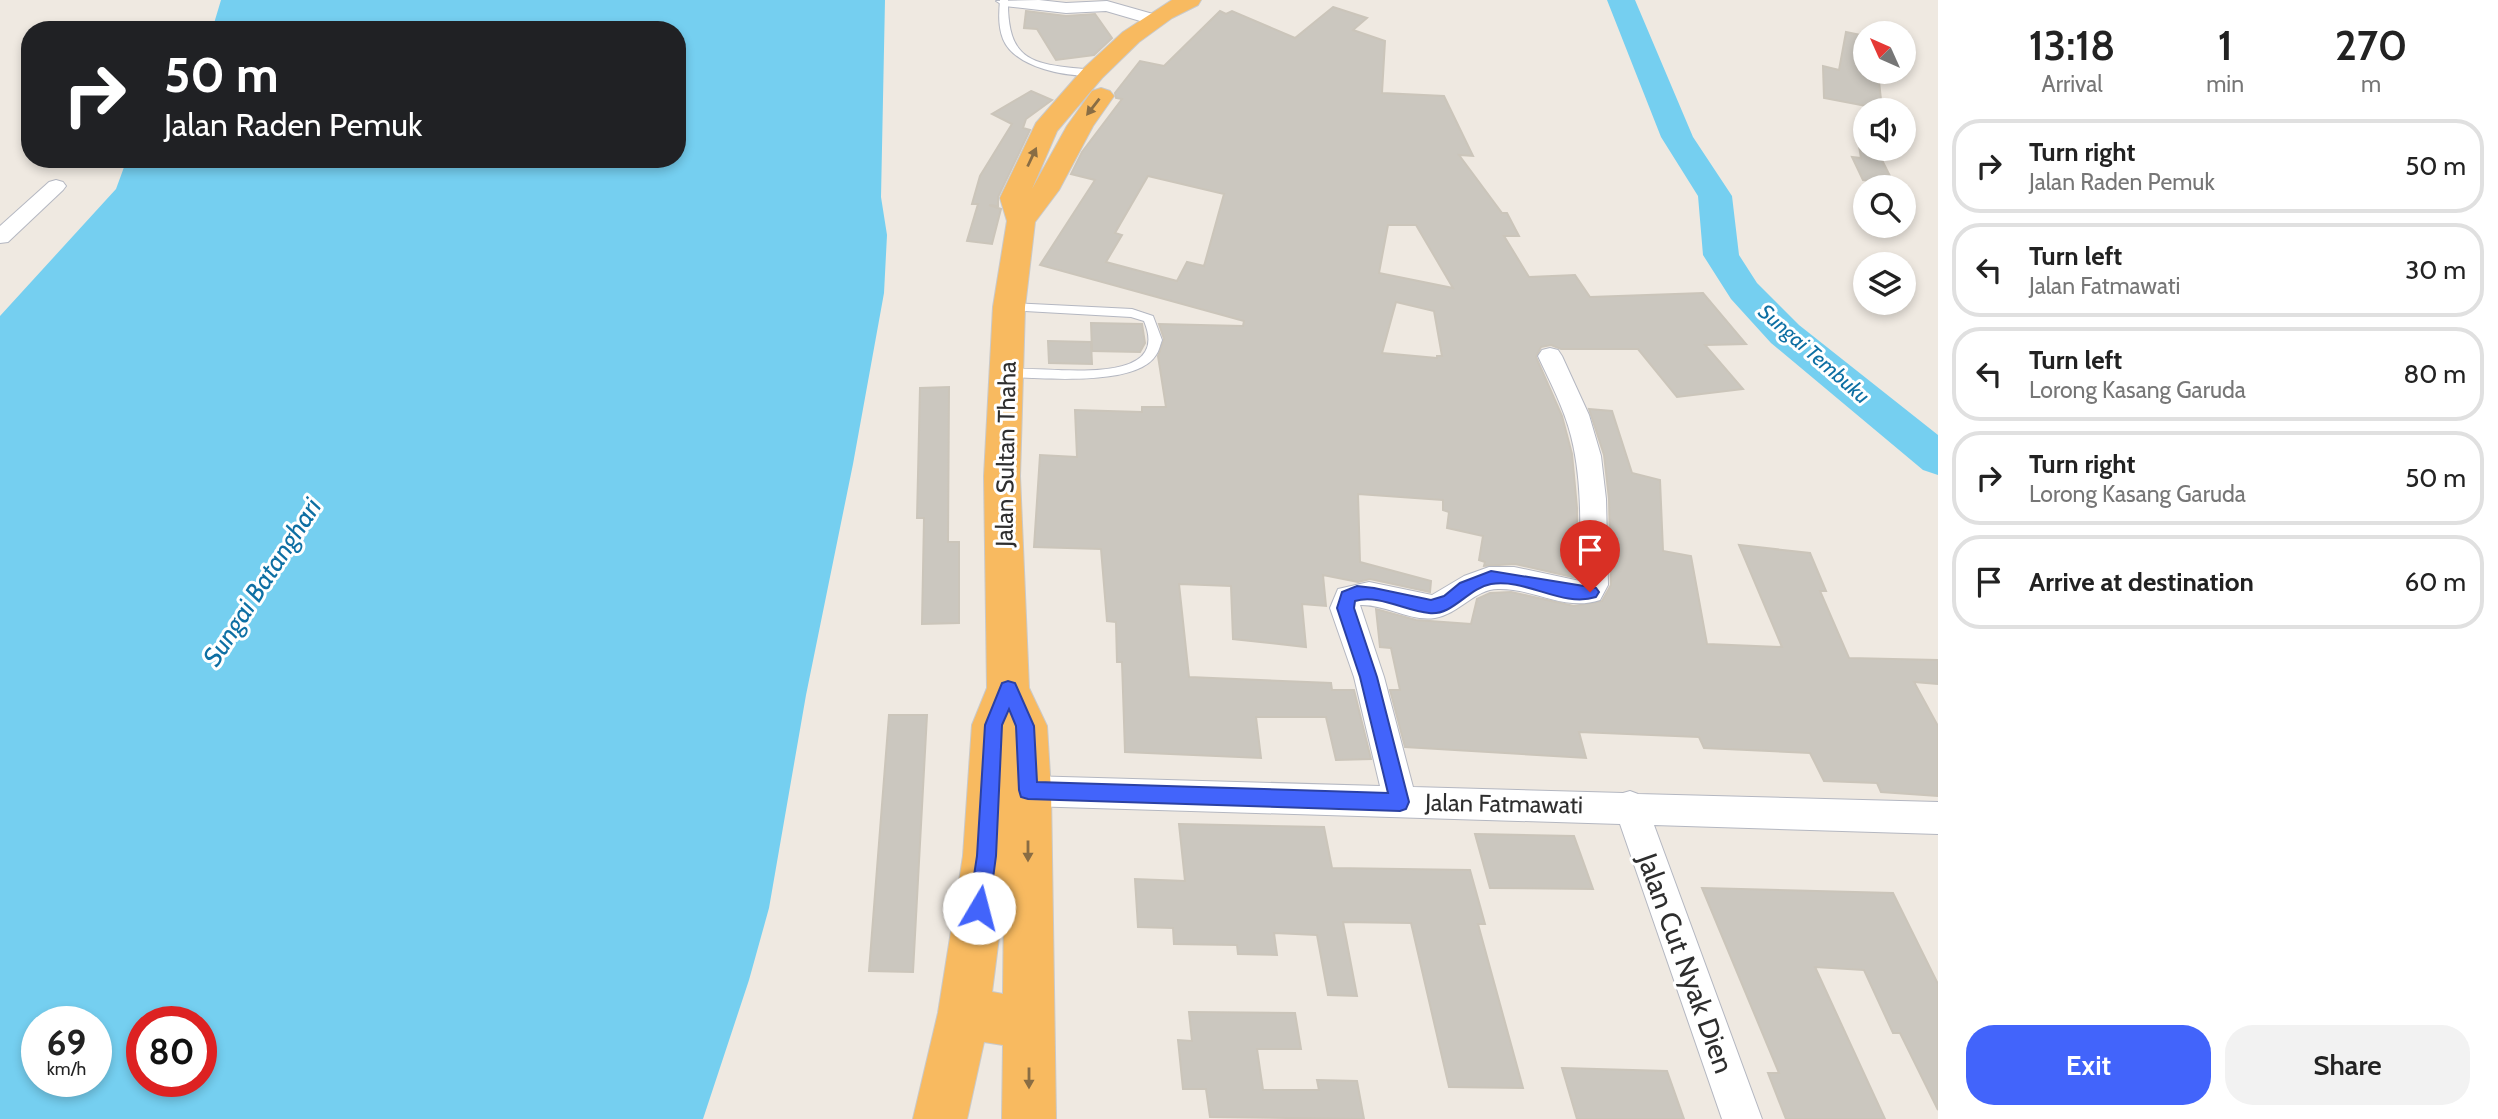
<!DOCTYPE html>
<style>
:root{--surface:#fff;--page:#f2f2f2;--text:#222;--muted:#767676;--line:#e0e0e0;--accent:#4264fb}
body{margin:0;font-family:Cabin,sans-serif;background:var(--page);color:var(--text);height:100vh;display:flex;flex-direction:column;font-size:26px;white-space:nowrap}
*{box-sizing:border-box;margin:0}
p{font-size:23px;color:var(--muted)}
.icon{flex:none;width:38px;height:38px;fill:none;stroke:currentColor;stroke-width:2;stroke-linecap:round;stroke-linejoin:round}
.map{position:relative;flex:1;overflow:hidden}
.details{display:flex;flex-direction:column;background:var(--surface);width:560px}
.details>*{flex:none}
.guide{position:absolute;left:21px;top:21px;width:665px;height:147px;border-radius:28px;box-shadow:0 4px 10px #0003;background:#202124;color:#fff;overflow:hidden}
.needle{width:46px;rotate:315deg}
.fabs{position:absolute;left:1853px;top:21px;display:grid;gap:14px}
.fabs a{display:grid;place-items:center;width:63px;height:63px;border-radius:50%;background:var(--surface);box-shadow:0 4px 10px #0003;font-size:35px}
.speed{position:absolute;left:21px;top:1006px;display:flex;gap:14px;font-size:35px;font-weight:700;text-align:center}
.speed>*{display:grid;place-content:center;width:91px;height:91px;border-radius:50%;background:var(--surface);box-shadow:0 4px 10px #0003;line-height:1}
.speed small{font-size:18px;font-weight:400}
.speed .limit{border:10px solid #d22;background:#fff;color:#111}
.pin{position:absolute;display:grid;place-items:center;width:60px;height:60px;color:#fff;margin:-72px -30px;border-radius:50% 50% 50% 0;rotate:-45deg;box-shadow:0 0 7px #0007}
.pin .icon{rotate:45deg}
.me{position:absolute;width:77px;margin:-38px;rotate:8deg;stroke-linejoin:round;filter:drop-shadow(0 0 5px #0008)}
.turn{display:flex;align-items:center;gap:24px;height:147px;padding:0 28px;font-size:32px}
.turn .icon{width:91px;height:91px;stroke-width:2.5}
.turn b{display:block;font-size:49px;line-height:60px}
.eta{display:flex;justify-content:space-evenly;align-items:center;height:119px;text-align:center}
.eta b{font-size:42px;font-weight:600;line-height:49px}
.cta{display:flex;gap:14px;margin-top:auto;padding:14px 28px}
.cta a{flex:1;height:80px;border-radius:28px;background:var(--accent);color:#fff;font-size:28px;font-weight:600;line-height:80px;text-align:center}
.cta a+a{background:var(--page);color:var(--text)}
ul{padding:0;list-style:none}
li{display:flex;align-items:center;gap:21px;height:94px;margin:0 14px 10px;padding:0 14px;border:4px solid var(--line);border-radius:28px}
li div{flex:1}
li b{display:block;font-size:26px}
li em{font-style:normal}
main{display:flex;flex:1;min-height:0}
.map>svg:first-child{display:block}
.water{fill:#75cff0;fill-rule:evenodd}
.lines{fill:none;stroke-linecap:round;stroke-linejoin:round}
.river{fill:#75cff0;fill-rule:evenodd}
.building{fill:#cbc7bf;stroke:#cbc5ba;stroke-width:2;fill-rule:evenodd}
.service-casing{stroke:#b4b7c1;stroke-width:2}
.minor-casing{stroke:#b4b7c1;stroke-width:2}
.trunk-casing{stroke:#c9c9c9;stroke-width:2}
.service{fill:#fff;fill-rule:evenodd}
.minor{fill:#fff;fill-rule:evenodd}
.trunk{fill:#f8ba60;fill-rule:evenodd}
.oneway{fill:#896d44}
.route{fill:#4264fb;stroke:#2b41a3;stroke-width:2}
.labels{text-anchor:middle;stroke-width:6;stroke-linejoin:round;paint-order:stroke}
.far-water-label{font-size:21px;font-style:italic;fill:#0d6fa3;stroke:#fff}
.street-label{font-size:24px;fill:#2e2e2e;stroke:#fff}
.water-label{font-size:26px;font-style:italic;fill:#0d6fa3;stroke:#fff}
.near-street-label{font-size:28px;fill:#2e2e2e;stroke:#fff}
</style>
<main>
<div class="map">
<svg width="1938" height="1119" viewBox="0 0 1938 1119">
<rect width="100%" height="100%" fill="#efe9e1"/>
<path class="water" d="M221 0H885L881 197 887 235 884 293 853 464 806 695 769 908 749 980 703 1119H0V316L116 189 127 159H677V30H212ZM37 1022H96V1082H37ZM142 1022H201V1082H142Z"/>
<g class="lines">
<path class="river" d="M1607 0H1635L1693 137 1732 196 1739 255 1757 283 1799 325 1938 435V475L1923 470 1771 343 1731 299 1703 255 1698 196 1661 137Z"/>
</g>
<g class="building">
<path d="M1333 7 1367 18 1353 30 1385 41 1382 93 1444 96 1473 156 1459 155 1502 213H1507L1519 236H1504L1529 277 1575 275 1590 297 1703 293 1746 344 1705 345 1743 389 1677 397 1638 349H1561L1551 345 1541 347 1536 357 1562 416 1572 454 1577 508V578L1515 564 1484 566 1485 562 1479 560 1483 536 1447 528 1449 512 1443 510V500L1358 494 1360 562 1431 581 1430 592 1370 579 1358 582 1323 575 1326 606 1302 604 1306 647 1233 639 1231 586 1179 584 1189 677 1331 683 1332 690H1354L1371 759 1336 760 1326 717H1256L1261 758 1125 752 1122 662H1117L1116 622 1107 621 1101 549 1034 547 1040 455 1077 457 1075 410 1142 412V407H1166L1158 356 1164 339 1159 324 1243 326 1244 321 1040 265 1095 180 1071 174 1082 152 1122 99 1116 98 1115 93 1140 61 1164 66 1220 11 1226 14 1232 11 1295 38ZM1148 176 1224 194 1204 266 1187 262 1177 281 1106 262 1122 235 1115 233ZM1388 225H1416L1453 288 1379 273ZM1396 302 1434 311 1442 356H1437V358L1382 353Z"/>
<path d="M1026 11 1066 16 1095 14 1112 38 1094 55 1056 60 1037 29 1024 28Z"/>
<path d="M1846 32 1866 36V72H1878L1882 109 1824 98 1823 66 1839 70Z"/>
<path d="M1031 91 1052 100 1026 119 1023 128 1030 130 998 197V206L989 205 1001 209 992 244 967 241 978 204H972L980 176 1012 124 992 114Z"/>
<path d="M1859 146 1877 150 1894 184 1863 180 1852 157 1861 158Z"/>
<path d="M1091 323 1142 324 1145 343 1140 352 1092 351Z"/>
<path d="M1048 341 1091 342 1092 364 1049 363Z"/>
<path d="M949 387 948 542H959V623L922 624 924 518H917L920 388Z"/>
<path d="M1589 409 1612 411 1632 473 1660 480 1663 551 1691 556 1707 644 1782 647 1739 545 1810 553 1826 591H1820L1849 658 1938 660V684L1914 682 1938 726V796L1881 792 1877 783 1824 781 1810 753 1704 748 1699 737 1579 732 1586 758 1405 747 1390 690H1400L1391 648 1380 647 1376 609 1416 620 1471 624 1477 599 1490 593 1511 592 1574 606 1602 601 1611 585 1609 499 1604 455Z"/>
<path d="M889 715H927L913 972 869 971Z"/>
<path d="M1179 824 1324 827 1332 868 1470 870 1485 924H1478L1523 1088 1449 1087 1411 923 1343 922 1357 996 1328 995 1317 935 1274 933 1277 955 1238 954 1237 945 1174 944 1173 928 1138 927 1135 879 1185 881Z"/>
<path d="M1475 834 1574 836 1593 889 1490 888Z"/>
<path d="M1702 888 1893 893 1938 984V1110L1900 1033H1893L1864 970 1815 967 1885 1119H1786L1768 1073H1779Z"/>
<path d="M1189 1012 1295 1013 1301 1049H1257L1263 1090H1319L1317 1080 1357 1081 1364 1119 1210 1117 1206 1089H1183L1178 1040 1192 1041Z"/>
<path d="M1562 1068 1667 1071 1684 1119H1577Z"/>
</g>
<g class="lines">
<defs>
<g id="service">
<path d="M1000 0H1008C1007 66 1037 64 1093 70L1096 71V75C1068 78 1015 68 1003 39 998 26 999 13 1000 0Z"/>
<path d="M1009 303 1132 309 1153 316 1162 340C1160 345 1159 351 1156 355 1137 387 1041 378 1008 377L1002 373 1004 370C1035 363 1175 393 1144 321L1131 317 1005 310V304Z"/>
</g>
<g id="minor">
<path d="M1039 0 1066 3 1107 1 1160 16 1162 20 1154 25 1106 11 1066 13 1004 6 996 1Z"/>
<path d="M56 180 63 182 66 186 63 190 8 242 0 243V226L49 182Z"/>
<path d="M1550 348 1558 350 1562 356 1589 415 1601 456 1606 499 1608 585 1600 600C1565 612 1534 588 1498 589 1475 589 1459 614 1435 618 1410 622 1386 604 1360 605L1384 677 1413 787 1623 793 1630 791 1638 794 1938 802V834L1654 825 1762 1119H1722L1620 824 1028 806 1016 802 1012 791 1016 780 1028 776 1380 786 1354 677 1330 608 1338 589 1369 582 1432 595 1464 576 1489 567H1514L1580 581C1580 533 1583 483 1571 436 1564 408 1550 382 1538 356L1542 350Z"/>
</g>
<path id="trunk" d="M1172 0H1201L1198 5 1172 18 1139 42 1102 78 1057 131 1032 189 1067 126 1092 91 1101 88 1110 91 1114 96 1093 126 1059 190 1035 222 1025 307 1020 476 1029 688 1047 726 1051 791 1056 1119H1002L1003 1045 984 1042 967 1119H913L938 1013 963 856 972 725 987 688 984 476 993 307 1007 221 1000 198 1036 123 1084 68 1123 32ZM1004 898 1003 994 992 992Z"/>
</defs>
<use href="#service" class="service-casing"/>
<use href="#minor" class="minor-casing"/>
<use href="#trunk" class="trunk-casing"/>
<use href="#service" class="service"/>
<use href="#minor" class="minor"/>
<use href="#trunk" class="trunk"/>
</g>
<defs><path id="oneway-solid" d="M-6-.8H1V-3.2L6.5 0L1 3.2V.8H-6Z" transform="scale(1.75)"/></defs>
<g class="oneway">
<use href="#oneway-solid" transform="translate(1093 107) rotate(128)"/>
<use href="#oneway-solid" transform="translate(1032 157) rotate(-65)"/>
<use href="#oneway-solid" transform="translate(1028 851) rotate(90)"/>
<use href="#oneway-solid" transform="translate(1029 1078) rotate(90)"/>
</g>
<path class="route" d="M1491 571 1596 588 1599 592 1596 597C1562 608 1526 578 1491 584 1468 588 1453 616 1429 613 1406 611 1378 594 1355 601L1354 608 1377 677 1409 802 1406 809 1400 811 1028 799 1021 797 1019 790 1016 726 1009 709 1002 725 996 856 989 908 986 915 979 918 972 915 969 908 977 856 985 725 1002 683 1008 681 1015 683 1034 726 1037 782 1388 793 1360 677 1337 608 1342 592 1357 586 1374 588 1431 600 1444 596 1460 583Z"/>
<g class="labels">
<g class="far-water-label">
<text transform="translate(1814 354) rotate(41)" y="7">Sungai Tembuku</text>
</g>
<g class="street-label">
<text transform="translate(1006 454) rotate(-89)" y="8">Jalan Sultan Thaha</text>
<text transform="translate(1504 804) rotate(1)" y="8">Jalan Fatmawati</text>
</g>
<g class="water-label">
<text transform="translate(262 582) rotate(-57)" y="9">Sungai Batanghari</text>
</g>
<g class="near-street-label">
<text transform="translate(1686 963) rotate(70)" y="10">Jalan Cut Nyak Dien</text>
</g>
</g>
</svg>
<div class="fabs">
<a><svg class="needle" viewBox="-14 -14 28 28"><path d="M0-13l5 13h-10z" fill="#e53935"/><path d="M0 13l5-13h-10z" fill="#767676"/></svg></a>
<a><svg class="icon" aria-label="sound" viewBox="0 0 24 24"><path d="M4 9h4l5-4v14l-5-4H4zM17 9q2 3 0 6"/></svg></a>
<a><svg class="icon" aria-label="search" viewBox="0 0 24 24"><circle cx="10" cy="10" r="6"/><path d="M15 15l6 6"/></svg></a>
<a><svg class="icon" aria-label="layers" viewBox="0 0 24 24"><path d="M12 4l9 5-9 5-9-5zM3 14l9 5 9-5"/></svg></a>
</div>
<div class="speed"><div>69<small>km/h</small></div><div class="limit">80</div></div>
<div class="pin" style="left:1590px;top:592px;background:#d93025"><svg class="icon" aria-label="arrive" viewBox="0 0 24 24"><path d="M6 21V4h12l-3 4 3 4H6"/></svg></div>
<svg class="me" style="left:979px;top:908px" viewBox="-20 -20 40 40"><circle r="19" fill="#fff"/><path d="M0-13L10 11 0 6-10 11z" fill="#4264fb"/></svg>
<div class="guide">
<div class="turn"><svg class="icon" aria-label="right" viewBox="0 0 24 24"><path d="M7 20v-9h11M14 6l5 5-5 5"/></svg><div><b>50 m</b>Jalan Raden Pemuk</div></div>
</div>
</div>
<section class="details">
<div class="eta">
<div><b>13:18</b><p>Arrival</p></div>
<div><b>1</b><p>min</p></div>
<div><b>270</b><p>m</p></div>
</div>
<ul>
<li><svg class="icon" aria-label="right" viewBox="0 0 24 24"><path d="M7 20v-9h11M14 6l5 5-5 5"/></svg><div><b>Turn right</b><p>Jalan Raden Pemuk</p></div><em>50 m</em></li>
<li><svg class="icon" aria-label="left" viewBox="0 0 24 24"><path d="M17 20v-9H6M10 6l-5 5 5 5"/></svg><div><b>Turn left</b><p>Jalan Fatmawati</p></div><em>30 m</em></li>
<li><svg class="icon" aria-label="left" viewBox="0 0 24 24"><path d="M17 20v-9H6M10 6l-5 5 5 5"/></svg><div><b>Turn left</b><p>Lorong Kasang Garuda</p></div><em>80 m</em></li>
<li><svg class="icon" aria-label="right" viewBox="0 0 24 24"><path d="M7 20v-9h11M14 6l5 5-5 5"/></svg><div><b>Turn right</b><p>Lorong Kasang Garuda</p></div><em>50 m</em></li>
<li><svg class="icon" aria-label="arrive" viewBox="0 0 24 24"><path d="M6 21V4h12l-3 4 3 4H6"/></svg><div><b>Arrive at destination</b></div><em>60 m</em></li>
</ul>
<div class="cta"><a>Exit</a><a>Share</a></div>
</section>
</main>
